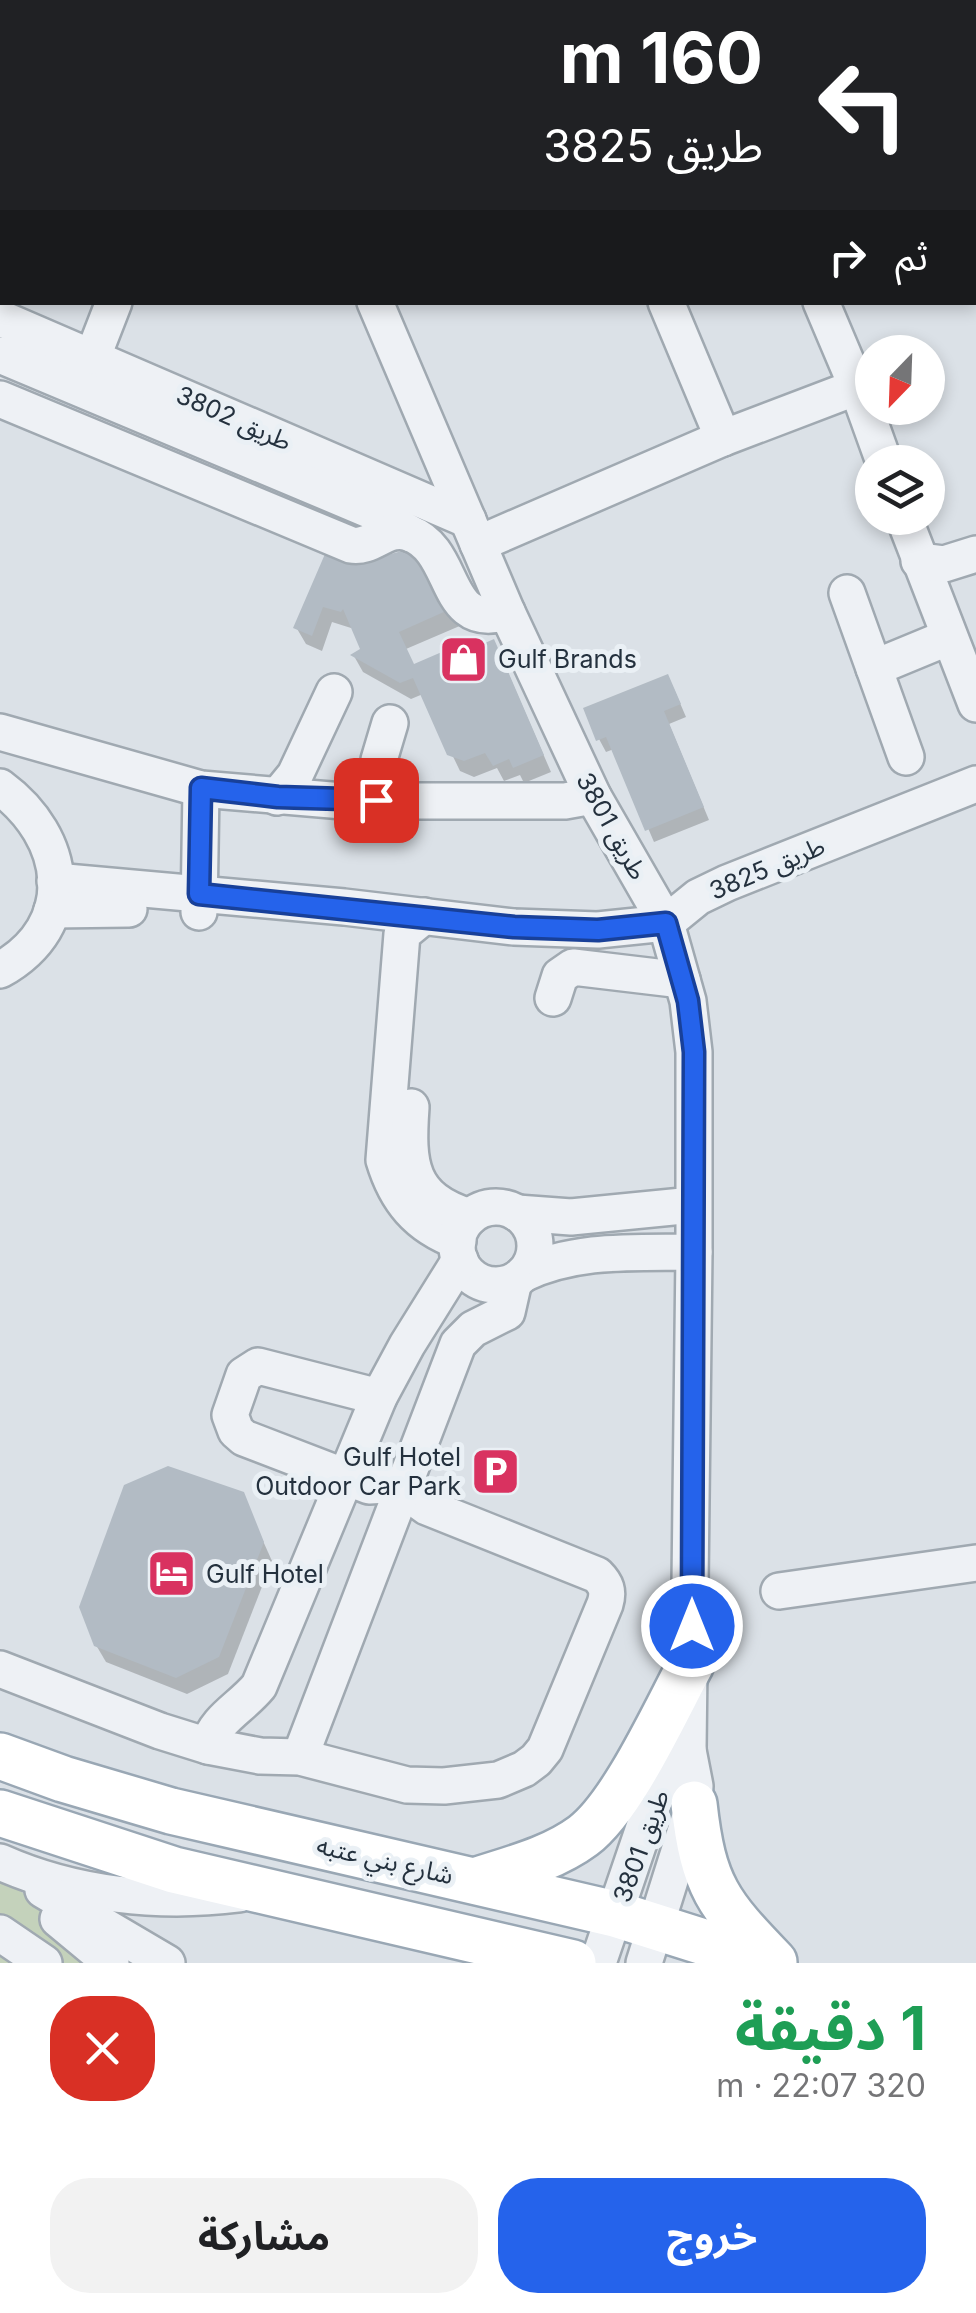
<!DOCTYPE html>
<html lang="ar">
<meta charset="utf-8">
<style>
:root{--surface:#fff;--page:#f2f2f2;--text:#202124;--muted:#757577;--accent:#2563eb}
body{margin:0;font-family:Inter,"Noto Sans Arabic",sans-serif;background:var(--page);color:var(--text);direction:rtl;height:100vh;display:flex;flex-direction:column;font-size:38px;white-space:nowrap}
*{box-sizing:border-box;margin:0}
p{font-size:32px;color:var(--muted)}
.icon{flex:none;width:55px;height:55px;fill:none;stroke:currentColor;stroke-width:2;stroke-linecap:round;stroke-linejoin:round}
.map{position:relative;height:1963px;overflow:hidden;direction:ltr}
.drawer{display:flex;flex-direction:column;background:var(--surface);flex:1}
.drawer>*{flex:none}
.hud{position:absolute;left:0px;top:0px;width:978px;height:305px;box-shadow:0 5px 15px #0003;direction:rtl;background:#202124;color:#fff;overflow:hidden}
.needle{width:65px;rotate:203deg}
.tools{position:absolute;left:855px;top:335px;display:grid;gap:20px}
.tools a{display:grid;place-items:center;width:90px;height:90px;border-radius:50%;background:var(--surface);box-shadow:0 5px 15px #0003;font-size:50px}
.pin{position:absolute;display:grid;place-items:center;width:85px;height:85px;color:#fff;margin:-42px;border-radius:20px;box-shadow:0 5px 15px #0006}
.me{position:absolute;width:110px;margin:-55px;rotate:0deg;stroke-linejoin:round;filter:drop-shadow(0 0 8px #0008)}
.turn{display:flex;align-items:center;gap:35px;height:210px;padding:0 50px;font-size:45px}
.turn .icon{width:130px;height:130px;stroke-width:2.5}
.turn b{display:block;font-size:70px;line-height:85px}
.then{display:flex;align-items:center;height:95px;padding:0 50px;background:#0003;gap:20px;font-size:38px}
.round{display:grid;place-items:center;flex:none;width:105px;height:105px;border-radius:40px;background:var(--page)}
.headline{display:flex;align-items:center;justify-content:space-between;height:170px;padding:0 50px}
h1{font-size:60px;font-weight:700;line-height:75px;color:#1e9e55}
.button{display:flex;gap:20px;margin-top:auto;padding:20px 50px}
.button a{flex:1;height:115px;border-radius:40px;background:var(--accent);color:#fff;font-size:40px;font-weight:700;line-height:115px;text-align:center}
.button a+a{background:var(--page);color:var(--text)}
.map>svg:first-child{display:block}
.green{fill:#c4d2bb}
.shadow{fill:#0003}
.building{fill:#b2bbc4}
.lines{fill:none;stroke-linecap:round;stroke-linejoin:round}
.minor-casing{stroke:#a0a9b1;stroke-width:40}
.major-casing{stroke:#99a7b4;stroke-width:50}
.minor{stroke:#eef1f5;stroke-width:35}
.major{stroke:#fff;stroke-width:45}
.route-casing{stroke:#184099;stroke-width:25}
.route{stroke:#2563eb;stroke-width:18}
.labels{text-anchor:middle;stroke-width:10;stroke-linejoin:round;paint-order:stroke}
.street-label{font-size:25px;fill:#24313e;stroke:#eaf0f5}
.poi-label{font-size:25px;fill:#24313e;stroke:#eaf0f5;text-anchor:start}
</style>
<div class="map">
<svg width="976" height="1963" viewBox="0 0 976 1963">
<rect width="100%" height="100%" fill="#dbe1e7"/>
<path class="green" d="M0 1877 116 1957 124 1963H0Z"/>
<g class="shadow">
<path d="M409 551 462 625 406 649 414 666 457 648 462 656 502 659 551 772 524 783 520 775 504 781 497 768 474 777 460 771 423 694 411 699 363 672 354 656 363 650 352 625 351 628 332 622 322 651 306 644 296 627 362 565Z"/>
<path d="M674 689 686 717 669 724 709 820 654 842 614 749 606 752 599 739Z"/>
<path d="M242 1494 272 1561 228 1674 187 1694 106 1662 96 1645Z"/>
</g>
<g class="building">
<path d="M328 547 362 562 409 549 455 607 399 632 414 664 458 645 460 654 494 639 544 755 513 768 509 759 493 766 485 753 464 761 447 755 413 678 400 683 350 655 360 649 343 609 341 612 323 607 312 636 293 628Z"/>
<path d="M668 674 681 704 664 711 704 807 645 831 606 737 596 741 583 708Z"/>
<path d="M168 1466 244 1492 264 1542 219 1657 176 1678 94 1646 79 1607 124 1485Z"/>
</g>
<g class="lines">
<defs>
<g id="minor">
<path d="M545 0 546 2"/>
<path d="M826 0V2"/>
<path d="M12 2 13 0"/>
<path d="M975 4H976"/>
<path d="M0 33 2 27"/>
<path d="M975 129H976"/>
<path d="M375 302 507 612 593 796 666 923 688 1001 694 1052V1252L688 1750 695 1786 694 1804 644 1963"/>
<path d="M666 302 723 438"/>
<path d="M821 302 857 387 884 462"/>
<path d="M0 318 468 520"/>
<path d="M0 355 379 514 411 534"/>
<path d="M93 356 114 302"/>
<path d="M0 399 351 545C373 549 386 525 409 533 459 551 441 632 507 612"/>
<path d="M904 518 976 704"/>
<path d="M478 544 723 438 857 387"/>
<path d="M919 561 944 564 976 554"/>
<path d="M847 593 906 757"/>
<path d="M874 668 949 637"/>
<path d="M0 732 201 789 343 801H565L593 796"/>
<path d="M0 787C68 837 81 925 0 970"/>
<path d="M277 797 295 775 334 692"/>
<path d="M376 801 379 760 390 723"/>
<path d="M55 881 344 907 514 927 598 930 666 923 698 897 727 883 976 784"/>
<path d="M52 910 129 909"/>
<path d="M199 912 201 789"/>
<path d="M424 916 402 934 384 1160C396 1200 417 1226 458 1241"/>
<path d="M553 998 560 976 573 967 682 980"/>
<path d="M411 1107C407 1164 409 1198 470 1217"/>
<circle cx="496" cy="1246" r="39"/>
<path d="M517 1213 571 1217 693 1205"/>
<path d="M523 1274C577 1248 636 1253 694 1252"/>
<path d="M779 1591 976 1563"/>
<path d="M0 1669 160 1731 208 1746 260 1756 300 1757 407 1785 444 1786 498 1780 524 1769 536 1760 545 1749 605 1604C609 1591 606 1584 597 1575L427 1507 409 1494 404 1484 369 1486 244 1438 236 1431 230 1415 244 1375 258 1366 379 1397"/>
<path d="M208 1746C216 1718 241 1708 259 1686L379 1397 407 1345 460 1260"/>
<path d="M300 1757 458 1344 473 1329 507 1312 514 1281"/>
<path d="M0 1862C74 1895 158 1904 239 1894"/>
<path d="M43 1890 167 1963"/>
<path d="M58 1919 111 1963"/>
<path d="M0 1933 44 1963"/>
<path d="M598 1963 650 1810 663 1781 688 1750"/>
</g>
<g id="major">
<path d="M0 1756 63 1779 171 1811 615 1914 770 1963"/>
<path d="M694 1804C703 1886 718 1904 774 1962"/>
<path d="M0 1813 174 1870 573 1963"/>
<path d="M475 1881C511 1869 552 1859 583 1836 623 1806 666 1710 691 1664"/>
</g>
</defs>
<use href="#minor" class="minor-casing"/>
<use href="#major" class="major-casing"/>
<use href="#minor" class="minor"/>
<use href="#major" class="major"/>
</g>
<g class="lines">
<defs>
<path id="route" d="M376 800 278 797 201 788 199 894 514 927 598 930 666 923 688 1001 694 1052 692 1626"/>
</defs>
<use href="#route" class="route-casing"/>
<use href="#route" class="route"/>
</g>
<defs>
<symbol id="shop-square" viewBox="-11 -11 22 22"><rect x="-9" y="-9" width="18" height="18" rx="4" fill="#d93260" stroke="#eaf0f5"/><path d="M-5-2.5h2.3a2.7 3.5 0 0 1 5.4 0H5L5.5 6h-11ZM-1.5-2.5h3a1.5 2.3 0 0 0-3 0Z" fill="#fff"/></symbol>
<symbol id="parking-square" viewBox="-11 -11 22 22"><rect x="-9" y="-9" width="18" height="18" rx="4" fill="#d93260" stroke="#eaf0f5"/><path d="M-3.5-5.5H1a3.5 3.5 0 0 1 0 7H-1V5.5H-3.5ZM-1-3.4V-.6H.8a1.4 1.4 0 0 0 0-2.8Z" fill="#fff"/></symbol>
<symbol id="hotel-square" viewBox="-11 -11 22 22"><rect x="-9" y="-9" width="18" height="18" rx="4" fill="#d93260" stroke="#eaf0f5"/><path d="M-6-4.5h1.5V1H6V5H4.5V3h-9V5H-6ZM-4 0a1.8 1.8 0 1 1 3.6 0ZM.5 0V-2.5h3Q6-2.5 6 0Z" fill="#fff"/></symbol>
</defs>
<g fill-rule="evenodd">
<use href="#shop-square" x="436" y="632" width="55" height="55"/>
<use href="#parking-square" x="468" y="1444" width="55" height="55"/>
<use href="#hotel-square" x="144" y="1546" width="55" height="55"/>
</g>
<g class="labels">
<g class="street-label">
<text transform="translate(234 418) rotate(24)" y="9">طريق 3802</text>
<text transform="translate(612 826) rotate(61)" y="9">طريق 3801</text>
<text transform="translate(767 868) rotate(-23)" y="9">طريق 3825</text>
<text transform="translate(641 1846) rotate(-70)" y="9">طريق 3801</text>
<text transform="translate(385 1860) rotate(13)" y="9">شارع بني عتبه</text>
</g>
<g class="poi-label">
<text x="498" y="668">Gulf Brands</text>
<text x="461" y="1466" text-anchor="end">Gulf Hotel<tspan x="461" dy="29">Outdoor Car Park</tspan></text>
<text x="206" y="1583">Gulf Hotel</text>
</g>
</g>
</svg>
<div class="tools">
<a><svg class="needle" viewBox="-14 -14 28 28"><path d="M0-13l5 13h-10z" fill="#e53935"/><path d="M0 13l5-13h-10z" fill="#757577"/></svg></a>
<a><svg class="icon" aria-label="layers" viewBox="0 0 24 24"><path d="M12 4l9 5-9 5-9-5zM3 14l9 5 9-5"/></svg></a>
</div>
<div class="pin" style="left:376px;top:800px;background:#d93025"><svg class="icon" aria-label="arrive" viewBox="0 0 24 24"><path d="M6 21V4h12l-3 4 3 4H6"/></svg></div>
<svg class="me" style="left:692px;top:1626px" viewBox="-20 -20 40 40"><circle r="17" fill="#2563eb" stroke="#fff" stroke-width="3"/><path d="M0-11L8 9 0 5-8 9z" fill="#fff"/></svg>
<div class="hud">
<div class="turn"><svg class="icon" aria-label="left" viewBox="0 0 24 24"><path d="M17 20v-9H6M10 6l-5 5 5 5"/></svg><div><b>160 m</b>طريق 3825</div></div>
<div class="then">ثم<svg class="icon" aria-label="right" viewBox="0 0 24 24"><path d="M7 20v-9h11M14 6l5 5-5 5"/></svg></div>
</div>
</div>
<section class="drawer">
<div class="headline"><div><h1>1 دقيقة</h1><p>320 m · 22:07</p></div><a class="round" style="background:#d93025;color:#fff"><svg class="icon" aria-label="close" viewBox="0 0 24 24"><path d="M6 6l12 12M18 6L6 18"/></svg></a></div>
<div class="button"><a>خروج</a><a>مشاركة</a></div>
</section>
